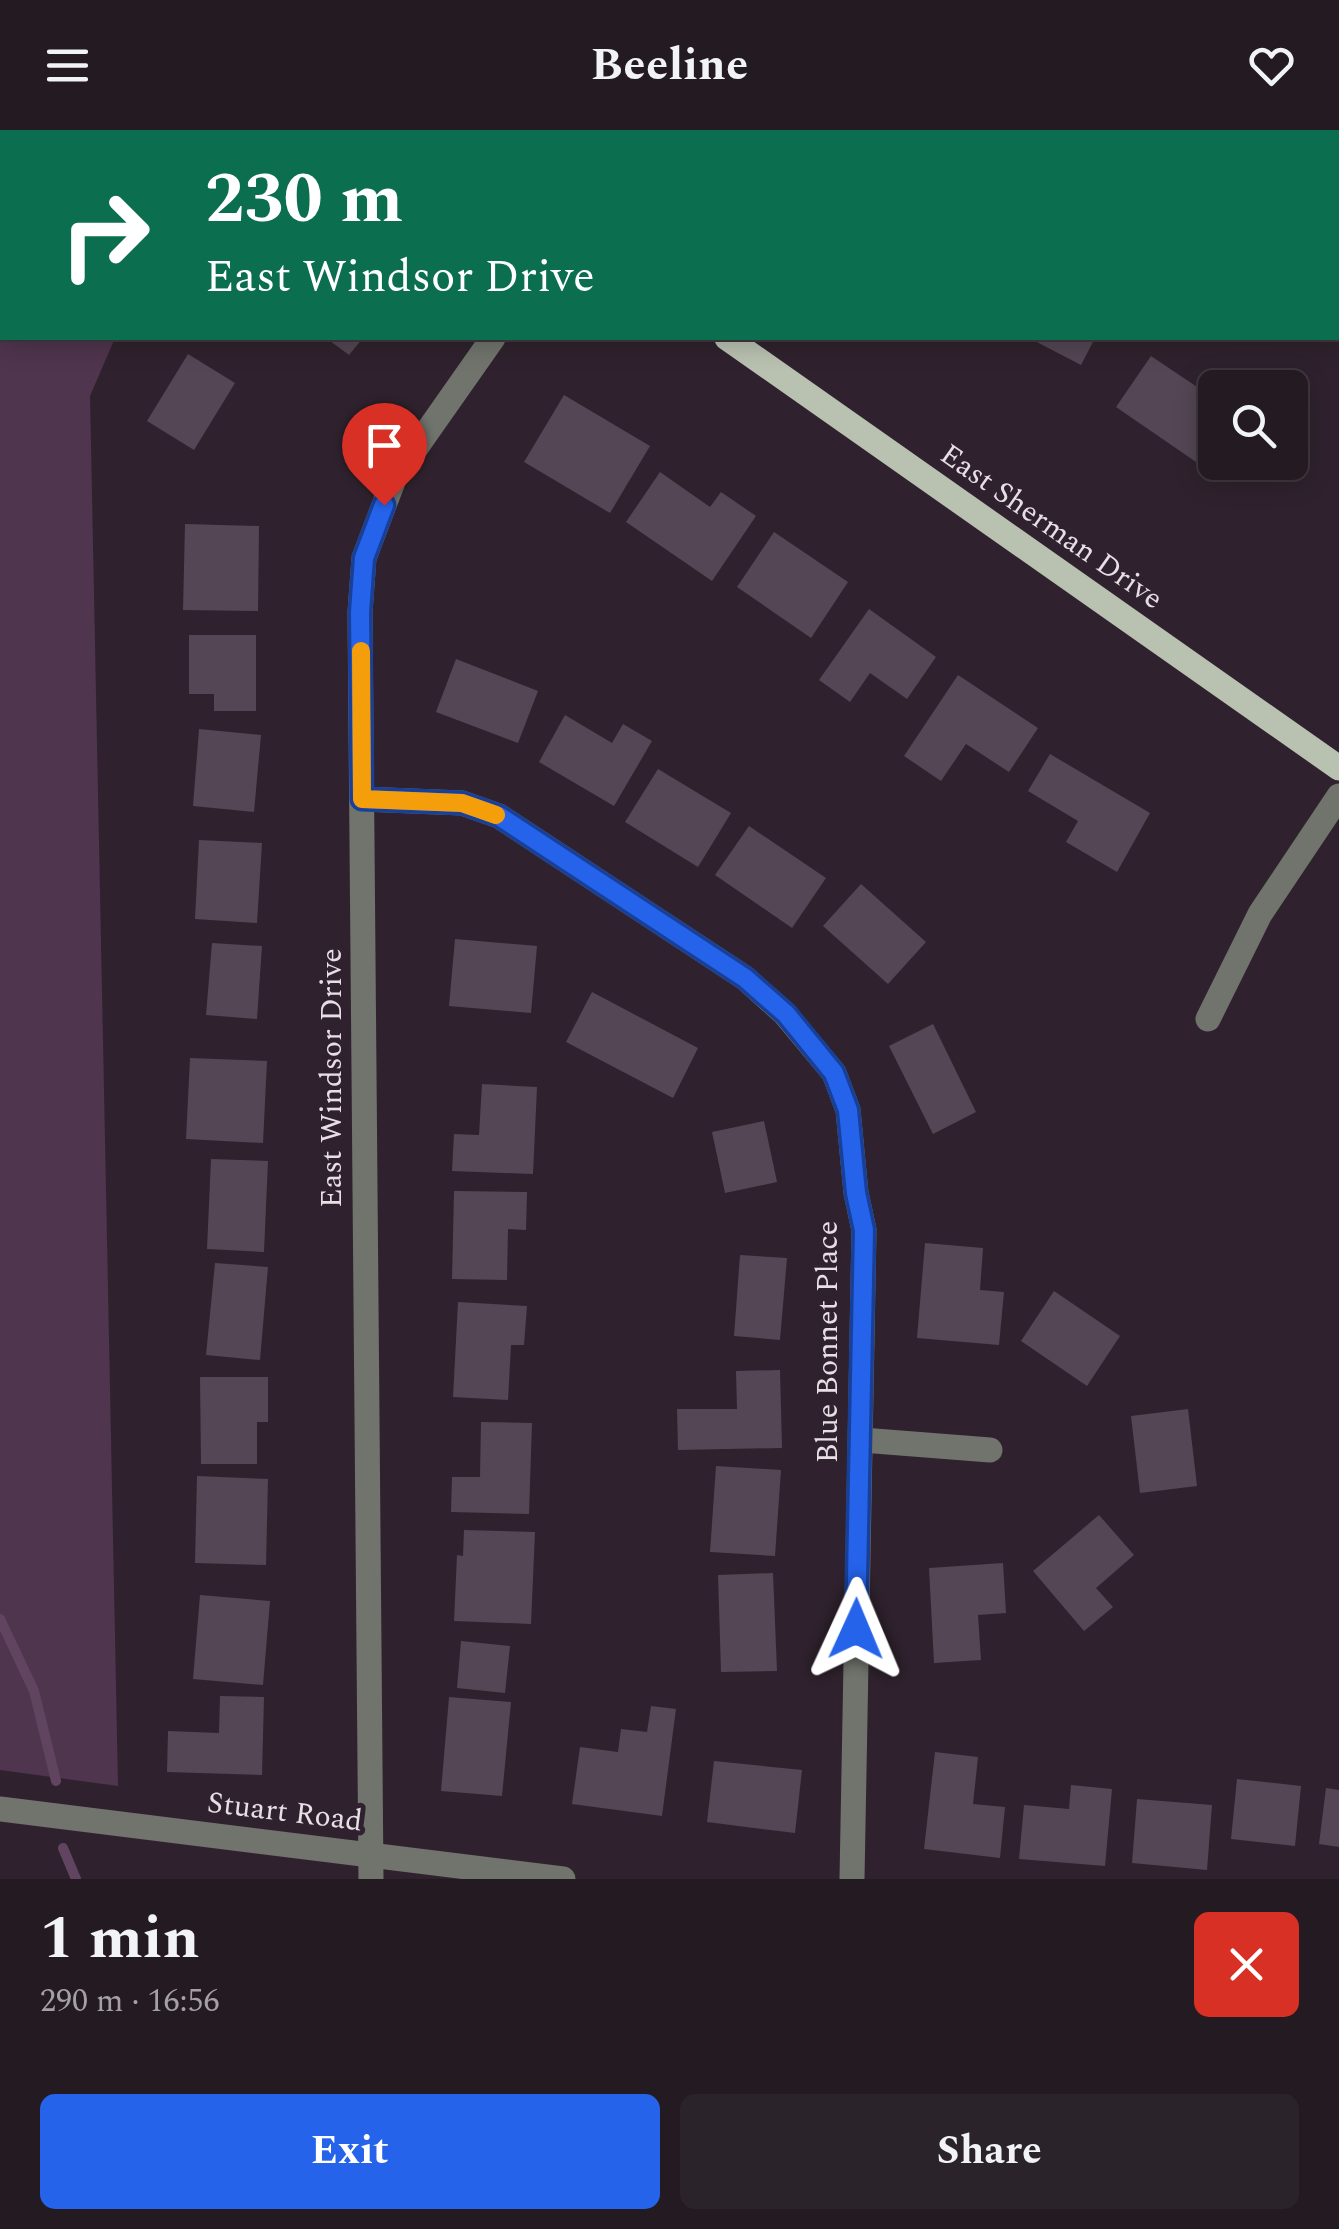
<!DOCTYPE html>
<meta charset="utf-8">
<style>
:root{--surface:#231a22;--page:#2b232a;--text:#f1f3f6;--muted:#a3a1a5;--line:#403840;--accent:#2563eb}
body{margin:0;font-family:Spectral,serif;background:var(--page);color:var(--text);height:100vh;display:flex;flex-direction:column;font-size:38px;white-space:nowrap}
*{box-sizing:border-box;margin:0}
p{font-size:32px;color:var(--muted)}
.icon{flex:none;width:55px;height:55px;fill:none;stroke:currentColor;stroke-width:2;stroke-linecap:round;stroke-linejoin:round}
.map{position:relative;height:1749px;overflow:hidden}
.details{display:flex;flex-direction:column;background:var(--surface);flex:1}
.details>*{flex:none}
.hud{position:absolute;left:0px;top:0px;width:1340px;height:210px;box-shadow:0 5px 25px #0003,0 0 0 2px var(--line);background:#0b6e4f;color:#fff;overflow:hidden}
.fabs{position:absolute;left:1198px;top:240px;display:grid;gap:20px}
.fabs a{display:grid;place-items:center;width:110px;height:110px;border-radius:15px;background:var(--surface);box-shadow:0 5px 25px #0003,0 0 0 2px var(--line);font-size:50px}
.pin{position:absolute;display:grid;place-items:center;width:85px;height:85px;color:#fff;margin:-102px -42px;border-radius:50% 50% 50% 0;rotate:-45deg;box-shadow:0 0 10px #0007}
.pin .icon{rotate:45deg}
.me{position:absolute;width:110px;margin:-55px;rotate:1deg;stroke-linejoin:round;filter:drop-shadow(0 0 8px #0008)}
.turn{display:flex;align-items:center;gap:35px;height:210px;padding:0 40px;font-size:45px}
.turn .icon{width:130px;height:130px;stroke-width:2.5}
.turn b{display:block;font-size:70px;line-height:85px}
.round{display:grid;place-items:center;flex:none;width:105px;height:105px;border-radius:15px;background:var(--page)}
.overview{display:flex;align-items:center;justify-content:space-between;height:170px;padding:0 40px}
h1{font-size:60px;font-weight:700;line-height:75px}
.button{display:flex;gap:20px;margin-top:auto;padding:20px 40px}
.button a{flex:1;height:115px;border-radius:15px;background:var(--accent);color:#fff;font-size:40px;font-weight:700;line-height:115px;text-align:center}
.button a+a{background:var(--page);color:var(--text)}
header{display:flex;justify-content:space-between;align-items:center;height:130px;padding:0 40px;background:var(--surface);font-size:45px;font-weight:700}
.map>svg:first-child{display:block}
.green{fill:#4f354e}
.lines{fill:none;stroke-linecap:round;stroke-linejoin:round}
.stream{stroke:#614560;stroke-width:10}
.building{fill:#544654}
.minor{stroke:#70746c;stroke-width:25}
.major{stroke:#b9c1b1;stroke-width:25}
.route-casing{stroke:#184099;stroke-width:25}
.route{stroke:#2563eb;stroke-width:18}
.slow{stroke:#f59e0b;stroke-width:18}
.labels{text-anchor:middle;stroke-width:10;stroke-linejoin:round;paint-order:stroke}
.street-label{font-size:30px;fill:#e7dee6;stroke:#2f222e}
</style>
<header><svg class="icon" aria-label="menu" viewBox="0 0 24 24"><path d="M4 6h16M4 12h16M4 18h16"/></svg>Beeline<svg class="icon" aria-label="heart" viewBox="0 0 24 24"><path d="M12 20l-8-8c-3-5 5-10 8-4 3-6 11-1 8 4z"/></svg></header>
<div class="map">
<svg width="1339" height="1749" viewBox="0 0 1339 1749">
<rect width="100%" height="100%" fill="#2f222e"/>
<path class="green" d="M0 49 2 208H115L90 266 118 1656 0 1640Z"/>
<g class="lines">
<g class="stream">
<path d="M0 1489 34 1561 56 1651"/>
<path d="M63 1718 76 1749"/>
</g>
</g>
<g class="building">
<path d="M326 208H363L349 225Z"/>
<path d="M1029 208H1095L1081 235Z"/>
<path d="M188 224 235 253 194 320 147 291Z"/>
<path d="M1151 226 1215 269V310L1199 334 1116 277Z"/>
<path d="M564 265 650 316 610 383 524 332Z"/>
<path d="M660 342 710 377 721 362 756 386 712 451 626 392Z"/>
<path d="M185 394 259 396 258 481 183 480Z"/>
<path d="M774 402 848 452 811 508 737 457Z"/>
<path d="M869 479 936 527 907 569 870 543 850 572 819 550Z"/>
<path d="M189 505H256V581H214V564H189Z"/>
<path d="M456 529 538 561 518 613 436 582Z"/>
<path d="M958 545 1038 598 1009 642 966 614 941 651 904 626Z"/>
<path d="M565 585 612 613 623 594 652 611 614 676 539 632Z"/>
<path d="M199 599 261 605 254 682 193 676Z"/>
<path d="M1050 624 1150 683 1117 742 1066 712 1078 691 1028 661Z"/>
<path d="M658 639 731 683 698 737 625 692Z"/>
<path d="M749 696 826 748 792 798 715 745Z"/>
<path d="M199 710 262 713 257 793 195 789Z"/>
<path d="M861 754 926 812 888 854 823 796Z"/>
<path d="M455 809 537 816 531 883 449 876Z"/>
<path d="M212 813 262 816 257 889 206 885Z"/>
<path d="M592 862 698 918 673 968 566 912Z"/>
<path d="M933 894 976 982 933 1004 889 916Z"/>
<path d="M190 928 267 931 263 1013 186 1009Z"/>
<path d="M482 954 537 957 533 1044 452 1041 454 1004 479 1005Z"/>
<path d="M764 991 777 1052 725 1063 712 1002Z"/>
<path d="M211 1029 268 1031 264 1122 207 1119Z"/>
<path d="M454 1061 527 1062 526 1100 508 1099 507 1150 452 1149Z"/>
<path d="M925 1113 983 1118 980 1160 1004 1162 999 1215 917 1208Z"/>
<path d="M740 1125 787 1128 780 1210 734 1206Z"/>
<path d="M215 1133 268 1137 260 1230 206 1225Z"/>
<path d="M1054 1161 1120 1206 1087 1256 1021 1211Z"/>
<path d="M458 1172 527 1176 524 1215H511L508 1270 453 1267Z"/>
<path d="M780 1240 782 1318 678 1320 677 1279H737L736 1241Z"/>
<path d="M200 1247H268V1292H257V1334H201Z"/>
<path d="M1188 1279 1197 1356 1140 1363 1131 1286Z"/>
<path d="M481 1292 532 1293 529 1384 451 1382 452 1347H480Z"/>
<path d="M716 1336 781 1340 775 1426 710 1422Z"/>
<path d="M197 1346 268 1349 266 1435 195 1433Z"/>
<path d="M1099 1385 1134 1425 1096 1458 1113 1477 1084 1501 1033 1441Z"/>
<path d="M464 1400 535 1402 531 1494 454 1491 457 1425 463 1426Z"/>
<path d="M1003 1433 1006 1483 978 1485 981 1530 934 1533 929 1438Z"/>
<path d="M773 1443 777 1541 721 1542 718 1445Z"/>
<path d="M200 1465 270 1471 263 1555 193 1549Z"/>
<path d="M461 1511 510 1516 505 1563 457 1558Z"/>
<path d="M220 1566 264 1567 262 1645 167 1642 168 1601 219 1603Z"/>
<path d="M449 1567 511 1572 502 1666 441 1661Z"/>
<path d="M651 1576 676 1579 662 1686 572 1674 580 1617 618 1622 621 1599 647 1602Z"/>
<path d="M935 1622 978 1627 973 1674 1005 1677 1000 1728 924 1719Z"/>
<path d="M714 1631 802 1640 795 1703 707 1692Z"/>
<path d="M1237 1649 1301 1656 1295 1716 1231 1709Z"/>
<path d="M1071 1655 1112 1659 1105 1736 1019 1729 1024 1675 1069 1679Z"/>
<path d="M1326 1658 1339 1660V1717L1319 1714Z"/>
<path d="M1137 1669 1212 1675 1207 1740 1132 1733Z"/>
</g>
<g class="lines">
<g class="minor">
<path d="M639 2 640 0"/>
<path d="M362 669 462 673 499 686 745 848 785 884 834 943 848 980 856 1063 864 1100 852 1749"/>
<path d="M1208 889 1260 784 1339 666"/>
<path d="M862 1310 990 1320"/>
<path d="M0 1679 563 1749"/>
<path d="M371 1749 360 482 364 428 394 349 493 208"/>
</g>
<g class="major">
<path d="M416 0 420 2"/>
<path d="M727 208 1339 638"/>
</g>
</g>
<g class="lines">
<defs>
<path id="route" d="M384 375 364 428 360 482 362 669 462 673 499 686 745 848 786 884 834 943 848 980 856 1063 864 1100 856 1499"/>
</defs>
<use href="#route" class="route-casing"/>
<use href="#route" class="route"/>
<path class="slow" d="M361 521 362 669 462 673 496 685"/>
</g>
<g class="labels">
<g class="street-label">
<text transform="translate(1052 396) rotate(35)" y="10">East Sherman Drive</text>
<text transform="translate(331 948) rotate(-90)" y="10">East Windsor Drive</text>
<text transform="translate(827 1212) rotate(-90)" y="10">Blue Bonnet Place</text>
<text transform="translate(285 1681) rotate(7)" y="10">Stuart Road</text>
</g>
</g>
</svg>
<div class="fabs">
<a><svg class="icon" aria-label="search" viewBox="0 0 24 24"><circle cx="10" cy="10" r="6"/><path d="M15 15l6 6"/></svg></a>
</div>
<div class="pin" style="left:384px;top:375px;background:#d93025"><svg class="icon" aria-label="arrive" viewBox="0 0 24 24"><path d="M6 21V4h12l-3 4 3 4H6"/></svg></div>
<svg class="me" style="left:856px;top:1499px" viewBox="-20 -20 40 40"><path d="M0-17L14 15 0 8-14 15z" fill="#2563eb" stroke="#fff" stroke-width="4"/></svg>
<div class="hud">
<div class="turn"><svg class="icon" aria-label="right" viewBox="0 0 24 24"><path d="M7 20v-9h11M14 6l5 5-5 5"/></svg><div><b>230 m</b>East Windsor Drive</div></div>
</div>
</div>
<section class="details">
<div class="overview"><div><h1>1 min</h1><p>290 m · 16:56</p></div><a class="round" style="background:#d93025;color:#fff"><svg class="icon" aria-label="close" viewBox="0 0 24 24"><path d="M6 6l12 12M18 6L6 18"/></svg></a></div>
<div class="button"><a>Exit</a><a>Share</a></div>
</section>
